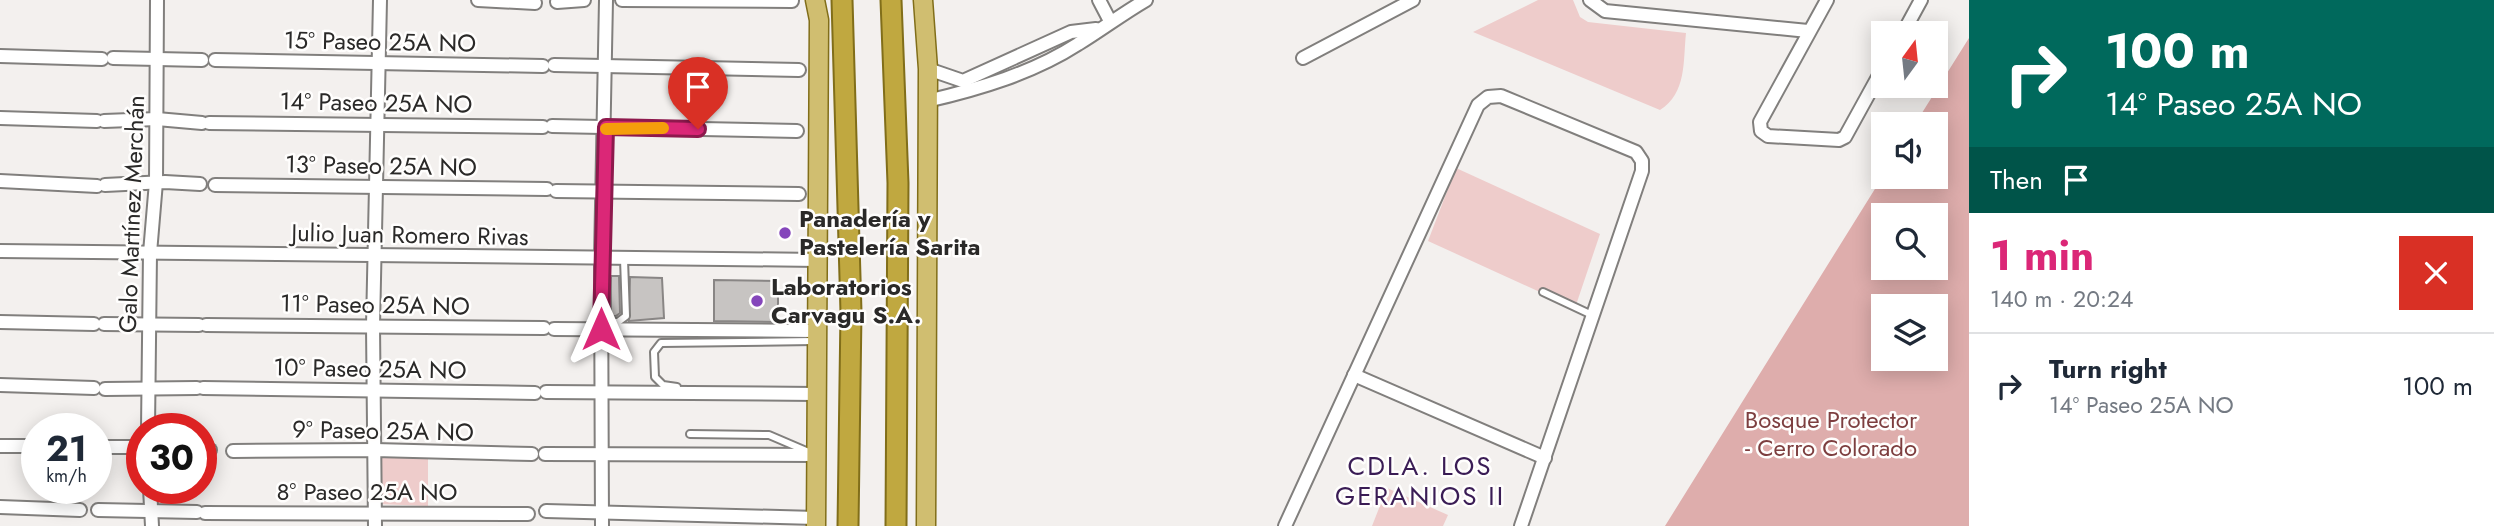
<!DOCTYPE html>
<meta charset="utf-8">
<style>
:root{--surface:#fff;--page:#f6f6f7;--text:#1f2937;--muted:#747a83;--line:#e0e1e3;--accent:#db2777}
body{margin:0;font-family:Jost,sans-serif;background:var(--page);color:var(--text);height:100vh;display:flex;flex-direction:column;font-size:26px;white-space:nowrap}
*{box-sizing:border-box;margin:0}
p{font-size:23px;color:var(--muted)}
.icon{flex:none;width:38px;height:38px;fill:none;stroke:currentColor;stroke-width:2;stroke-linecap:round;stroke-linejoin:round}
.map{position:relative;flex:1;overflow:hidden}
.drawer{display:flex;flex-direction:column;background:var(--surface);width:525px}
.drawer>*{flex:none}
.guide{background:#00695c;color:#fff;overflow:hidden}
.needle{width:46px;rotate:15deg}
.tools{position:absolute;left:1871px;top:21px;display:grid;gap:14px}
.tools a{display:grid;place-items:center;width:77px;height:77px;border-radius:0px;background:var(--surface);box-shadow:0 4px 18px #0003;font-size:35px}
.speed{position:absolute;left:21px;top:413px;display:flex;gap:14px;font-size:35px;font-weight:700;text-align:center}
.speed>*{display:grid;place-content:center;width:91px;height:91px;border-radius:50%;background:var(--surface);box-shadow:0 4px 18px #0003;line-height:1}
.speed small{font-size:18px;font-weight:400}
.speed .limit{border:10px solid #d22;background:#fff;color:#111}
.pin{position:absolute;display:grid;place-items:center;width:60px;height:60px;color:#fff;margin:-72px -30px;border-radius:50% 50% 50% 0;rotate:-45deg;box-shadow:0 0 7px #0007}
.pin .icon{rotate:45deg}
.me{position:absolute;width:77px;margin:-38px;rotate:0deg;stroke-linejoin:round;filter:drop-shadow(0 0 5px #0008)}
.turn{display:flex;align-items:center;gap:24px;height:147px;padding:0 21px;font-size:32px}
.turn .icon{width:91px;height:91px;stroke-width:2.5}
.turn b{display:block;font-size:49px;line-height:60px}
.then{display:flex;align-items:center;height:66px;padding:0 21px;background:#0003;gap:14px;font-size:26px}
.round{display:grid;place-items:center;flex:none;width:74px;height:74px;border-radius:0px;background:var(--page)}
.summary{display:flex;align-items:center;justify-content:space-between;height:119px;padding:0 21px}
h1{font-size:42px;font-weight:700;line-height:52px;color:var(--accent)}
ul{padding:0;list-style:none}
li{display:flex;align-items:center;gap:21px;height:105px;padding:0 21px;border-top:2px solid var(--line)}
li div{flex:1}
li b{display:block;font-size:26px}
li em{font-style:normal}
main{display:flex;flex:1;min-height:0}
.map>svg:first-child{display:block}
.green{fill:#eecccb}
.forest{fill:#deadac;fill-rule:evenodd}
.building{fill:#c7c4c2;stroke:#898685;stroke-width:2}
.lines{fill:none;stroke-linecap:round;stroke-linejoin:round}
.service-casing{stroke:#817f7d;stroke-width:10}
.minor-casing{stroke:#817f7d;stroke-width:16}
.primary-casing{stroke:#816e19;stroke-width:21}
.trunk-casing{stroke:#816e19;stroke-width:23}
.service{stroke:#fff;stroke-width:6}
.minor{stroke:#fff;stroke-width:12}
.primary{stroke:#d0be70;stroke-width:18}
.trunk{stroke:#c0a840;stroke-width:19}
.route-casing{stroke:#8e194d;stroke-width:18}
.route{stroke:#db2777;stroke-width:12}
.slow{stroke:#f59e0b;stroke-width:12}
.poi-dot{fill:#8546bb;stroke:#fffefd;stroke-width:2.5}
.labels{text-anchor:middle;stroke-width:5;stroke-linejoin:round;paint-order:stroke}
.street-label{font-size:24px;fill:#2a2928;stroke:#fffefd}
.poi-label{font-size:24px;font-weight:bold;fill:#2a2928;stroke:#fffefd;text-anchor:start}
.park-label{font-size:24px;fill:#7d3e3f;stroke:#fffefd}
.neighbourhood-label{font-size:26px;letter-spacing:2px;fill:#3a1c55;stroke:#fffefd}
</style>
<main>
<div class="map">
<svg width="1969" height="526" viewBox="0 0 1969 526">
<rect width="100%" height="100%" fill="#f3f0ee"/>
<g class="green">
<path d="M1538 0H1573L1580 17 1588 22 1686 33C1683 61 1687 93 1660 110L1473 32Z"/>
<path d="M1456 168 1600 234 1575 308 1428 241Z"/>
<path d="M378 457 428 458V506L378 504Z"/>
<path d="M1387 488 1448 515 1443 526H1372Z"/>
</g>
<path class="forest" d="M1969 38V526H1665L1883 176 1936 177V124H1915ZM1883 215H1936V268H1883ZM1883 306H1936V359H1883Z"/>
<g class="building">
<path d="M611 276H619L620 313 616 316H611Z"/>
<path d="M630 277 662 278 664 318 629 321Z"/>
<path d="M714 280 778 281V322L714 321Z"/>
</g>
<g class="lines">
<defs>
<g id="service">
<path d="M1543 292 1592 315"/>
<path d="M601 322H618L626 316 624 259"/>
<path d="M677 387 663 385 655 377 654 352 661 343 814 341"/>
<path d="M690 434 769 435 811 453"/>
</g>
<g id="minor">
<path d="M478 0 535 3"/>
<path d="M622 0 792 1"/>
<path d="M1099 0 1110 21"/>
<path d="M1590 0 1605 11 1808 31"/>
<path d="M1827 0 1760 122 1761 131 1768 136 1839 140 1845 137 1883 68"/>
<path d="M557 2 584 0"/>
<path d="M1903 33 1921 0"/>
<path d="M0 56 102 59"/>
<path d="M113 58 202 60"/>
<path d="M1303 58 1413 0"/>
<path d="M215 60 543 66"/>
<path d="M554 65 799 70"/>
<path d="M928 69 963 81 1071 32 1096 29"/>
<path d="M927 101C979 89 1033 73 1078 44 1101 30 1122 14 1146 0"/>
<path d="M0 118 97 121"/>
<path d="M104 121 157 119 202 123"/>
<path d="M209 123 543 127"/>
<path d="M552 126 797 131"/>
<path d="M0 181 97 186"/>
<path d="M105 185 165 182 200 184"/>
<path d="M215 185 547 189"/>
<path d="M556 191 799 194"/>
<path d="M0 251 819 260"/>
<path d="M0 322 94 324"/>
<path d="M104 324 199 325"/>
<path d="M206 325 544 328"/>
<path d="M554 329 816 331"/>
<path d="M1354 375 1545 458"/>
<path d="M0 385 94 388"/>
<path d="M203 388 535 393"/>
<path d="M105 389 197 388"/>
<path d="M546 392 816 394"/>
<path d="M148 429 150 253 156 182 157 0"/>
<path d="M0 446H37"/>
<path d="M103 447H142"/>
<path d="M201 450H210"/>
<path d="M233 451 375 450 532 454"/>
<path d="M545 454 815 455"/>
<path d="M150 488 152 526"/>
<path d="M0 507 80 510"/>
<path d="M98 510 197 512"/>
<path d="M546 511 816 518"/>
<path d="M205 513 528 514"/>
<path d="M375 526 373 326 380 0"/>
<path d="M602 526 601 258 606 0"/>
<path d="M1285 526 1478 105 1488 97 1501 96 1636 152 1642 161V171L1521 526"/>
</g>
<g id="primary">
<path d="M815 0 819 20 816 526"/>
<path d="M923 0 928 69 926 526"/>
</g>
<g id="trunk">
<path d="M842 0 851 312 848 526"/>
<path d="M891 0 898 183 896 526"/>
</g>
</defs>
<use href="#service" class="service-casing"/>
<use href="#minor" class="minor-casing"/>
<use href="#primary" class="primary-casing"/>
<use href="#trunk" class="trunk-casing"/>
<use href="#service" class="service"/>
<use href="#minor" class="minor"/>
<use href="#primary" class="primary"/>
<use href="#trunk" class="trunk"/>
</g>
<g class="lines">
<defs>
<path id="route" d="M601 329 606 127 698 129"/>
</defs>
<use href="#route" class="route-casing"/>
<use href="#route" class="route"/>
<path class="slow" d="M606 129 663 128"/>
</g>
<g class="poi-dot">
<circle cx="785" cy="233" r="7"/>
<circle cx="757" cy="301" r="7"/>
</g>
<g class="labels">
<g class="street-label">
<text transform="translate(380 42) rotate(1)" y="8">15º Paseo 25A NO</text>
<text transform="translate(376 103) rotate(1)" y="8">14º Paseo 25A NO</text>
<text transform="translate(381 166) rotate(1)" y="8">13º Paseo 25A NO</text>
<text transform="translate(132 214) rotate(-88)" y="8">Galo Martínez Merchán</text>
<text transform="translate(410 235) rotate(1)" y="8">Julio Juan Romero Rivas</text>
<text transform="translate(375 305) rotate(1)" y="8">11º Paseo 25A NO</text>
<text transform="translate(370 369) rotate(1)" y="8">10º Paseo 25A NO</text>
<text transform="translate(383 431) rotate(1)" y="8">9º Paseo 25A NO</text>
<text x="367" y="500">8º Paseo 25A NO</text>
</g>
<g class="poi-label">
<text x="799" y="227">Panadería y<tspan x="799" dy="28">Pastelería Sarita</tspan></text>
<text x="771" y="295">Laboratorios<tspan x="771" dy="28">Carvagu S.A.</tspan></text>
</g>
<g class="park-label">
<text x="1831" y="428">Bosque Protector<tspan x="1831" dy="28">- Cerro Colorado</tspan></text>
</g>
<g class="neighbourhood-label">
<text x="1420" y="475">CDLA. LOS<tspan x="1420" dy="30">GERANIOS II</tspan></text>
</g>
</g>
</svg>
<div class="tools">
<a><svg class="needle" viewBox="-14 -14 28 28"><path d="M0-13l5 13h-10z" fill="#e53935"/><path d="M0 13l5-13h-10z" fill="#747a83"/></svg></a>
<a><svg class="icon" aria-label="sound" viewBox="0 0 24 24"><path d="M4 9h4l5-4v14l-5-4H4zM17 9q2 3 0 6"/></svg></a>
<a><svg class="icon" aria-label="search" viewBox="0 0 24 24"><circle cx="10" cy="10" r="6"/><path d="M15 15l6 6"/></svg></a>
<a><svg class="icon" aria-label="layers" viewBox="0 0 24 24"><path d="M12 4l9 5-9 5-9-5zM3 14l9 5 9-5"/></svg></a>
</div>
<div class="speed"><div>21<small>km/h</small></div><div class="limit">30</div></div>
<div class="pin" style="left:698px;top:129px;background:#d93025"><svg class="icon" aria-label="arrive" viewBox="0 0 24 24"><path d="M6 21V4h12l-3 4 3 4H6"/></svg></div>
<svg class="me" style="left:601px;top:329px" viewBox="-20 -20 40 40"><path d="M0-17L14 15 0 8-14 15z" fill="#db2777" stroke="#fff" stroke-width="4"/></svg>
</div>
<section class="drawer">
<div class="guide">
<div class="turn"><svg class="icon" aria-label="right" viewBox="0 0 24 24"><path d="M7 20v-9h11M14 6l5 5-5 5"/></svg><div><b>100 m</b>14º Paseo 25A NO</div></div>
<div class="then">Then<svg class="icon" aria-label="arrive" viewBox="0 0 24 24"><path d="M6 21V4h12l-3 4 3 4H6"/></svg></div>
</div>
<div class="summary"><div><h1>1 min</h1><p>140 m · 20:24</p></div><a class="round" style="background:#d93025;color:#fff"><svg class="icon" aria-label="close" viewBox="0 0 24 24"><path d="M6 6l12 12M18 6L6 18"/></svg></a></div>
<ul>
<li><svg class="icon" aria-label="right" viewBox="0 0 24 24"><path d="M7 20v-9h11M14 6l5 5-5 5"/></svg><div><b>Turn right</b><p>14º Paseo 25A NO</p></div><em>100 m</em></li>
</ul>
</section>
</main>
